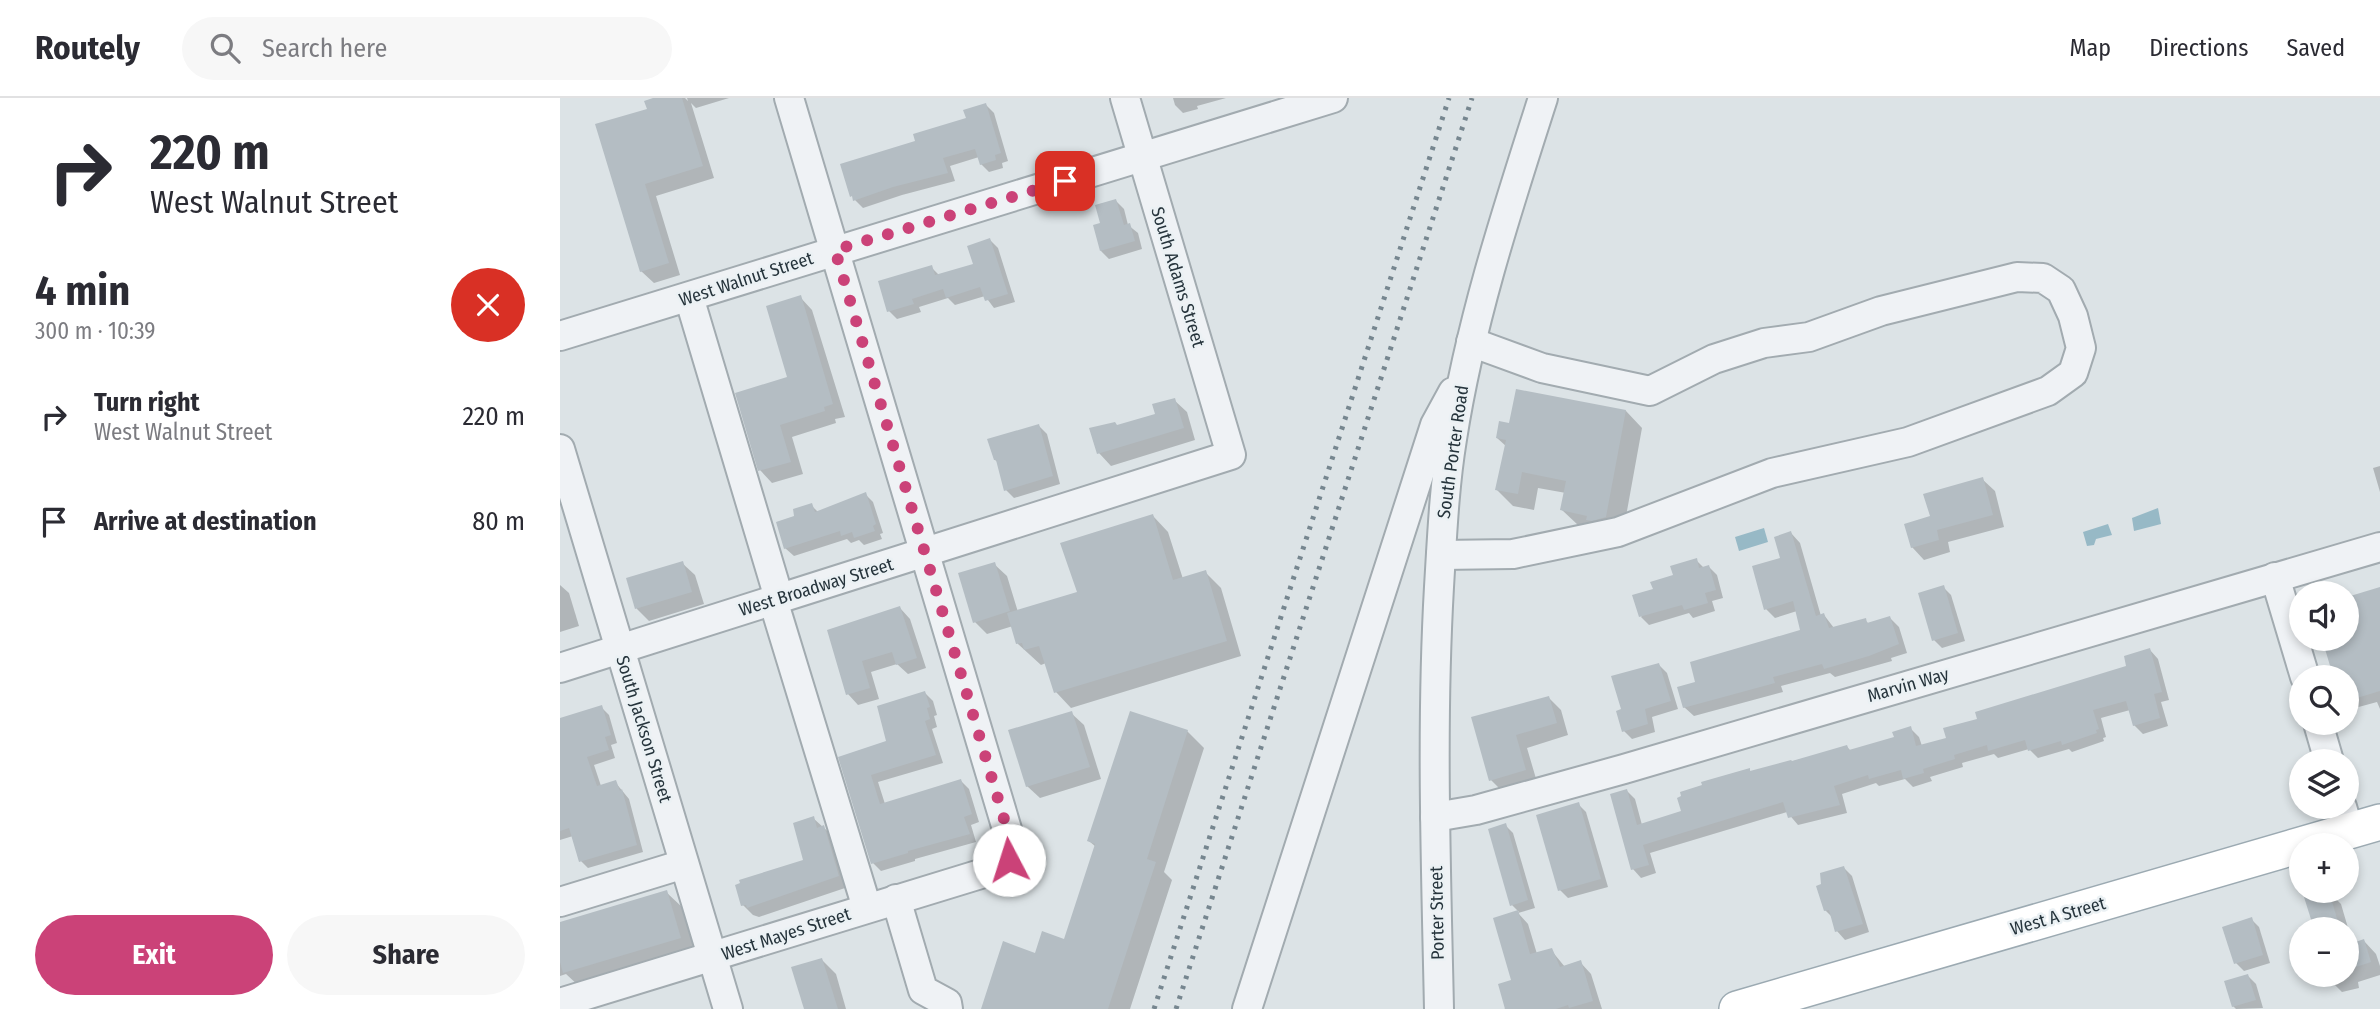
<!DOCTYPE html>
<meta charset="utf-8">
<style>
:root{--surface:#fff;--page:#f7f7f7;--text:#2b2b33;--muted:#7c7c81;--line:#e1e1e2;--accent:#cb4278}
body{margin:0;font-family:"Fira Sans Condensed",sans-serif;background:var(--page);color:var(--text);height:100vh;display:flex;flex-direction:column;font-size:26px;white-space:nowrap}
*{box-sizing:border-box;margin:0}
p{font-size:23px;color:var(--muted)}
.icon{flex:none;width:38px;height:38px;fill:none;stroke:currentColor;stroke-width:2;stroke-linecap:round;stroke-linejoin:round}
.map{position:relative;flex:1;overflow:hidden}
.details{display:flex;flex-direction:column;background:var(--surface);width:560px}
.details>*{flex:none}
.hud{background:#fff;color:var(--text);overflow:hidden}
.controls{position:absolute;left:1729px;top:483px;display:grid;gap:14px}
.controls a{display:grid;place-items:center;width:70px;height:70px;border-radius:50%;background:var(--surface);box-shadow:0 4px 10px #0003;font-size:35px}
.pin{position:absolute;display:grid;place-items:center;width:60px;height:60px;color:#fff;margin:-30px;border-radius:14px;box-shadow:0 4px 10px #0006}
.me{position:absolute;width:77px;margin:-38px;rotate:355deg;stroke-linejoin:round;filter:drop-shadow(0 0 5px #0008)}
.turn{display:flex;align-items:center;gap:24px;height:147px;padding:0 35px;font-size:32px}
.turn .icon{width:91px;height:91px;stroke-width:2.5}
.turn b{display:block;font-size:49px;line-height:60px}
.round{display:grid;place-items:center;flex:none;width:74px;height:74px;border-radius:37px;background:var(--page)}
.summary{display:flex;align-items:center;justify-content:space-between;height:119px;padding:0 35px}
h1{font-size:42px;font-weight:700;line-height:52px}
.primary-button{display:flex;gap:14px;margin-top:auto;padding:14px 35px}
.primary-button a{flex:1;height:80px;border-radius:42px;background:var(--accent);color:#fff;font-size:28px;font-weight:700;line-height:80px;text-align:center}
.primary-button a+a{background:var(--page);color:var(--text)}
ul{padding:0;list-style:none}
li{display:flex;align-items:center;gap:21px;height:105px;padding:0 35px}
li div{flex:1}
li b{display:block;font-size:26px}
li em{font-style:normal}
header{display:flex;align-items:center;gap:42px;box-sizing:border-box;height:98px;padding:0 35px;background:var(--surface);border-bottom:2px solid var(--line)}
header strong{font-size:33px}
nav{display:flex;gap:38px;margin-inline-start:auto;font-size:24px}
.search{width:490px;height:63px;background:var(--page);display:flex;align-items:center;gap:18px;box-sizing:border-box;padding:0 24px;border-radius:38px;color:var(--muted);font-size:26px}
main{display:flex;flex:1;min-height:0}
.map>svg:first-child{display:block}
.water{fill:#97b9c6}
.shadow{fill:#0003}
.building{fill:#b4bdc3}
.lines{fill:none;stroke-linecap:round;stroke-linejoin:round}
.minor-casing{stroke:#a2abb0;stroke-width:32}
.major-casing{stroke:#9caab2;stroke-width:38}
.minor{stroke:#eff2f5;stroke-width:28}
.major{stroke:#fff;stroke-width:35}
.rail{stroke:#76868f;stroke-width:5;stroke-dasharray:3.5 7;stroke-linecap:butt}
.route{stroke:#cb4278;stroke-width:12;stroke-dasharray:0 21.6}
.labels{text-anchor:middle;stroke-width:5;stroke-linejoin:round;paint-order:stroke}
.street-label{font-size:18px;fill:#26343c;stroke:#ebf1f4}
</style>
<header>
<strong>Routely</strong>
<div class="search"><svg class="icon" aria-label="search" viewBox="0 0 24 24"><circle cx="10" cy="10" r="6"/><path d="M15 15l6 6"/></svg>Search here</div>
<nav><a>Map</a><a>Directions</a><a>Saved</a></nav>
</header>
<main>
<section class="details">
<div class="hud">
<div class="turn"><svg class="icon" aria-label="right" viewBox="0 0 24 24"><path d="M7 20v-9h11M14 6l5 5-5 5"/></svg><div><b>220 m</b>West Walnut Street</div></div>
</div>
<div class="summary"><div><h1>4 min</h1><p>300 m · 10:39</p></div><a class="round" style="background:#d93025;color:#fff"><svg class="icon" aria-label="close" viewBox="0 0 24 24"><path d="M6 6l12 12M18 6L6 18"/></svg></a></div>
<ul>
<li><svg class="icon" aria-label="right" viewBox="0 0 24 24"><path d="M7 20v-9h11M14 6l5 5-5 5"/></svg><div><b>Turn right</b><p>West Walnut Street</p></div><em>220 m</em></li>
<li><svg class="icon" aria-label="arrive" viewBox="0 0 24 24"><path d="M6 21V4h12l-3 4 3 4H6"/></svg><div><b>Arrive at destination</b></div><em>80 m</em></li>
</ul>
<div class="primary-button"><a>Exit</a><a>Share</a></div>
</section>
<div class="map">
<svg width="1820" height="911" viewBox="0 0 1820 911">
<rect width="100%" height="100%" fill="#dce3e6"/>
<g class="water">
<path d="M1598 410 1601 426 1574 433 1572 420Z"/>
<path d="M1548 426 1552 437 1536 441 1534 447 1527 448 1523 434Z"/>
<path d="M1204 430 1208 444 1179 453 1175 439Z"/>
</g>
<g class="shadow">
<path d="M99 0H125L128 3 127 0H169L136 10 131 5 154 80 96 98 120 177 94 185 81 173 37 27 89 13Z"/>
<path d="M613 0H666L637 8 638 11 623 15 615 7Z"/>
<path d="M426 7 434 15 448 63 442 65 443 70 429 74 421 66 419 59 390 68 395 83 342 97 303 110 295 102 357 44 408 21Z"/>
<path d="M556 103 564 111 568 127 578 135 582 151 549 161 541 153 542 126Z"/>
<path d="M430 142 438 150 455 204 434 210 425 198 395 207 388 200 359 209 361 214 337 221 329 213 371 169 380 178 415 167Z"/>
<path d="M240 199 252 212 285 319 275 321 276 325 232 339 243 376 212 385 200 372 229 281Z"/>
<path d="M614 302 627 314 635 342 551 368 539 355 558 329 598 317Z"/>
<path d="M1066 313 1082 330 1063 435 1019 428 1002 412 1006 395 978 390 974 412 953 408 937 392 947 349 937 340 950 327Z"/>
<path d="M479 328 487 336 500 386 454 400 446 392 439 365 435 362Z"/>
<path d="M1820 368V394L1813 370Z"/>
<path d="M1422 381 1435 393 1444 429 1388 444 1390 454 1364 462 1352 449 1372 420Z"/>
<path d="M305 396 313 404 323 435 320 436 322 441 304 447 299 442 291 445 287 441 234 458 225 450 236 419 251 407 258 414Z"/>
<path d="M593 418 608 434 623 481 645 474 661 490 681 558 511 610 496 594 486 565 481 567 458 546 453 528 427 536 415 524 434 466 447 478 458 514 519 495Z"/>
<path d="M1231 435 1240 445 1261 518 1264 517 1274 530 1305 522 1309 526 1330 520 1339 529 1347 555 1331 560 1332 563 1275 579 1270 575 1221 588 1223 594 1134 618 1124 609 1138 585 1242 533 1237 513 1215 520 1206 511Z"/>
<path d="M1136 462 1144 470 1149 469 1157 477 1163 500 1152 503 1155 513 1133 520 1129 515 1089 527 1081 519 1115 479Z"/>
<path d="M122 465 135 477 144 506 89 523 77 511 68 481Z"/>
<path d="M0 487 9 495 19 528 0 534Z"/>
<path d="M1383 489 1391 497 1405 543 1382 550 1374 542Z"/>
<path d="M1820 491V611L1817 604 1795 610 1787 602V579H1780L1772 571 1765 541H1787V501Z"/>
<path d="M340 510 350 521 366 570 348 576 337 566 311 574 319 601 298 607 288 596 269 533Z"/>
<path d="M1590 552 1598 561 1609 602 1601 604 1608 628 1583 636 1574 627 1570 612 1541 620 1546 639 1543 640 1544 643 1512 654 1509 651 1478 660 1469 651 1438 660 1434 656 1402 665 1403 669 1370 679 1372 683 1353 689 1345 681 1319 688 1316 685 1282 696 1287 715 1238 727 1227 714 1090 755 1096 775 1081 780 1073 771 1067 693 1075 701 1082 727 1123 714 1189 672 1192 674 1287 649 1291 653 1336 640 1350 630 1359 639 1362 648 1388 641 1419 622 1569 569Z"/>
<path d="M1099 567 1107 575 1118 611 1092 619 1095 634 1072 641 1064 633 1063 613Z"/>
<path d="M365 595 373 603 377 617 374 618 377 629 372 631 383 665 318 684 325 706 401 683 409 691 419 724 411 727 416 744 355 761V763L321 773 313 765 280 660 329 644Z"/>
<path d="M989 600 1001 612 1008 637 967 650 977 684 943 694 931 682 913 621Z"/>
<path d="M41 609 49 617 57 645 51 647 55 660 34 667 41 688 55 684 69 701 83 754 28 770 21 763 13 738 0 742V621Z"/>
<path d="M511 615 524 627 541 681 480 700 467 688Z"/>
<path d="M627 633 644 650 604 774 612 782 570 911H422L476 857 506 843 536 749 529 743Z"/>
<path d="M1018 706 1026 714 1048 789 1008 800 1000 792Z"/>
<path d="M253 720 274 739 288 789 199 819 193 817 183 807 246 763Z"/>
<path d="M945 727 953 735 975 810 958 815 968 826 977 856 991 852 1005 869 1020 864 1031 876 1042 911H944L947 910 954 884 935 821 959 814 952 807Z"/>
<path d="M1284 770 1292 778 1309 834 1285 842 1277 833 1273 820 1265 812Z"/>
<path d="M106 794 122 809 135 855 20 889 6 876 0 878V826Z"/>
<path d="M1769 794 1781 806 1793 847 1804 843 1816 856 1820 868V877L1798 884 1799 890 1782 894 1770 882 1768 877H1787V831H1755L1746 800Z"/>
<path d="M1691 821 1699 829 1710 865 1684 873 1676 865Z"/>
<path d="M262 862 276 876 286 911H245Z"/>
<path d="M1688 878 1696 886 1703 910 1676 911 1673 908Z"/>
</g>
<g class="building">
<path d="M93 0H122L143 68 85 86 109 165 80 174 35 26 87 11 84 3Z"/>
<path d="M426 5 441 55 435 57 436 62 420 67 415 51 383 60 388 75 333 89 293 103 292 98 290 99 280 66 355 43 353 36 406 20 403 12Z"/>
<path d="M556 101 564 127 570 125 575 143 540 153 533 127 540 125 535 107Z"/>
<path d="M430 140 448 196 425 203 420 189 386 200 383 191 352 201 354 206 327 214 318 183 372 167 375 177 413 166 407 148Z"/>
<path d="M241 197 273 306 264 309 265 313 220 327 231 364 198 373 175 295 227 279 206 208Z"/>
<path d="M956 291 1066 312 1046 419 1032 423 1026 422 1027 418 1000 412 1006 383 962 374 958 396 935 392 946 342 936 340 939 323 949 325Z"/>
<path d="M615 300 624 330 537 356 529 330 555 324 557 327 595 316 592 306Z"/>
<path d="M479 326 493 378 444 393 436 362H434L427 341Z"/>
<path d="M1423 379 1433 417 1377 432 1379 442 1351 450 1344 426 1370 418 1363 396Z"/>
<path d="M306 394 316 426 313 428 315 433 294 440 292 434 281 438 280 433 224 451 216 424 234 418 233 411 252 405 255 414Z"/>
<path d="M593 416 613 482 646 472 667 543 494 595 479 548 464 552 462 545 456 546 447 515 517 494 500 445Z"/>
<path d="M1231 433 1256 518 1264 515 1269 530 1306 520 1307 525 1330 518 1339 546 1309 558 1264 571 1262 566 1213 579 1215 585 1123 610 1117 589 1135 584 1130 564 1240 532 1233 503 1204 512 1192 468 1220 460 1214 439Z"/>
<path d="M1137 460 1139 470 1149 467 1156 492 1145 495 1148 505 1124 512 1122 507 1079 519 1072 497 1093 491 1090 484 1113 477 1110 468Z"/>
<path d="M123 463 132 494 75 511 66 480Z"/>
<path d="M435 464 450 513 413 525 398 475Z"/>
<path d="M1384 487 1398 535 1372 543 1358 495Z"/>
<path d="M1820 489V593L1787 603V579H1778L1776 570 1771 571 1762 541H1787V499Z"/>
<path d="M340 508 357 560 336 567 332 554 302 563 310 590 286 597 267 532Z"/>
<path d="M1590 550 1602 594 1594 596 1600 620 1573 628 1566 603 1533 612 1539 631 1536 632 1537 635 1502 647 1501 643 1468 653 1465 642 1428 653 1427 647 1394 657 1395 661 1363 671 1364 675 1343 681 1341 672 1309 681 1308 677 1274 688 1280 707 1228 720 1223 704 1083 747 1089 767 1071 772 1050 696 1067 691 1077 727 1121 713 1117 700 1121 698 1120 694 1142 687 1141 684 1190 670V673L1231 662 1232 663 1287 647 1289 652 1334 639 1332 634 1351 628 1356 648 1386 640 1383 630 1417 621 1415 614 1566 568 1564 558Z"/>
<path d="M1099 565 1111 603 1085 611 1088 626 1062 634 1056 613 1061 611 1051 578Z"/>
<path d="M365 593 370 609 367 610 370 621 365 623 376 657 311 677 320 706 401 681 412 716 404 719 410 736 348 753V755L311 766 278 659 326 643 317 608Z"/>
<path d="M989 598 997 625 956 637 966 672 929 683 911 619Z"/>
<path d="M42 607 51 637 45 639 49 652 27 659 37 688 56 682 60 693 62 691 77 747 19 764 9 730 0 733V620Z"/>
<path d="M512 613 530 669 466 689 448 632Z"/>
<path d="M570 613 628 632 587 761 596 764 548 911H421L443 843 475 855 482 833 504 841 535 746 527 743Z"/>
<path d="M1019 704 1041 781 998 793 976 717Z"/>
<path d="M254 718 257 730 264 727 279 778 187 810 186 807 181 808 175 787 180 785 179 782 243 762 233 725Z"/>
<path d="M946 725 968 802 950 808 928 731Z"/>
<path d="M1284 768 1303 826 1275 834 1269 812 1264 813 1256 788 1261 786 1260 775Z"/>
<path d="M107 792 121 840 3 875 0 864V824Z"/>
<path d="M1765 793H1769L1780 831H1754L1744 799Z"/>
<path d="M958 812 970 856 992 850 1000 869 1021 862 1033 903 1009 910 1008 907 996 911H945L938 886 951 882 933 820Z"/>
<path d="M1692 819 1703 857 1674 866 1662 829Z"/>
<path d="M1804 841 1811 864 1787 872V847Z"/>
<path d="M262 860 278 911H244L231 869Z"/>
<path d="M1688 876 1696 902 1672 909 1664 883Z"/>
</g>
<g class="lines">
<defs>
<g id="minor">
<path d="M129 199 219 500"/>
<path d="M0 238 773 0"/>
<path d="M0 351 168 911"/>
<path d="M881 457 953 456 1058 434 1212 375 1348 344 1488 293 1513 275 1521 250 1513 218 1501 192 1483 180 1457 179 1321 213 1249 239 1204 245 1154 261 1090 293 982 270 911 244"/>
<path d="M1715 479 1745 579"/>
<path d="M213 502 307 810"/>
<path d="M0 570 671 357 565 0"/>
<path d="M1758 625 1769 663"/>
<path d="M1782 709 1789 733"/>
<path d="M875 719 916 712 1064 671 1820 449"/>
<path d="M336 801 363 892 387 905 388 911"/>
<path d="M0 804 124 766"/>
<path d="M0 905 437 771 449 762 452 748 229 0"/>
<path d="M687 911 875 327 893 294"/>
<path d="M879 911C876 770 871 629 879 489 882 440 884 390 892 341 910 225 947 112 983 0"/>
</g>
<path id="major" d="M1177 911 1820 724"/>
</defs>
<use href="#minor" class="minor-casing"/>
<use href="#major" class="major-casing"/>
<use href="#minor" class="minor"/>
<use href="#major" class="major"/>
<g class="rail">
<path d="M594 911 889 0"/>
<path d="M616 911 912 0"/>
</g>
</g>
<g class="lines">
<path class="route" d="M449 762 452 748 275 152 505 83"/>
</g>
<g class="labels">
<g class="street-label">
<text transform="translate(618 179) rotate(73)" y="6">South Adams Street</text>
<text transform="translate(186 181) rotate(-18)" y="6">West Walnut Street</text>
<text transform="translate(893 354) rotate(-82)" y="6">South Porter Road</text>
<text transform="translate(256 489) rotate(-17)" y="6">West Broadway Street</text>
<text transform="translate(1348 587) rotate(-16)" y="6">Marvin Way</text>
<text transform="translate(84 631) rotate(73)" y="6">South Jackson Street</text>
<text transform="translate(877 815) rotate(-91)" y="6">Porter Street</text>
<text transform="translate(1498 818) rotate(-16)" y="6">West A Street</text>
<text transform="translate(226 836) rotate(-18)" y="6">West Mayes Street</text>
</g>
</g>
</svg>
<div class="controls">
<a><svg class="icon" aria-label="sound" viewBox="0 0 24 24"><path d="M4 9h4l5-4v14l-5-4H4zM17 9q2 3 0 6"/></svg></a>
<a><svg class="icon" aria-label="search" viewBox="0 0 24 24"><circle cx="10" cy="10" r="6"/><path d="M15 15l6 6"/></svg></a>
<a><svg class="icon" aria-label="layers" viewBox="0 0 24 24"><path d="M12 4l9 5-9 5-9-5zM3 14l9 5 9-5"/></svg></a>
<a>+</a>
<a>−</a>
</div>
<div class="pin" style="left:505px;top:83px;background:#d93025"><svg class="icon" aria-label="arrive" viewBox="0 0 24 24"><path d="M6 21V4h12l-3 4 3 4H6"/></svg></div>
<svg class="me" style="left:449px;top:762px" viewBox="-20 -20 40 40"><circle r="19" fill="#fff"/><path d="M0-13L10 11 0 6-10 11z" fill="#cb4278"/></svg>
</div>
</main>
